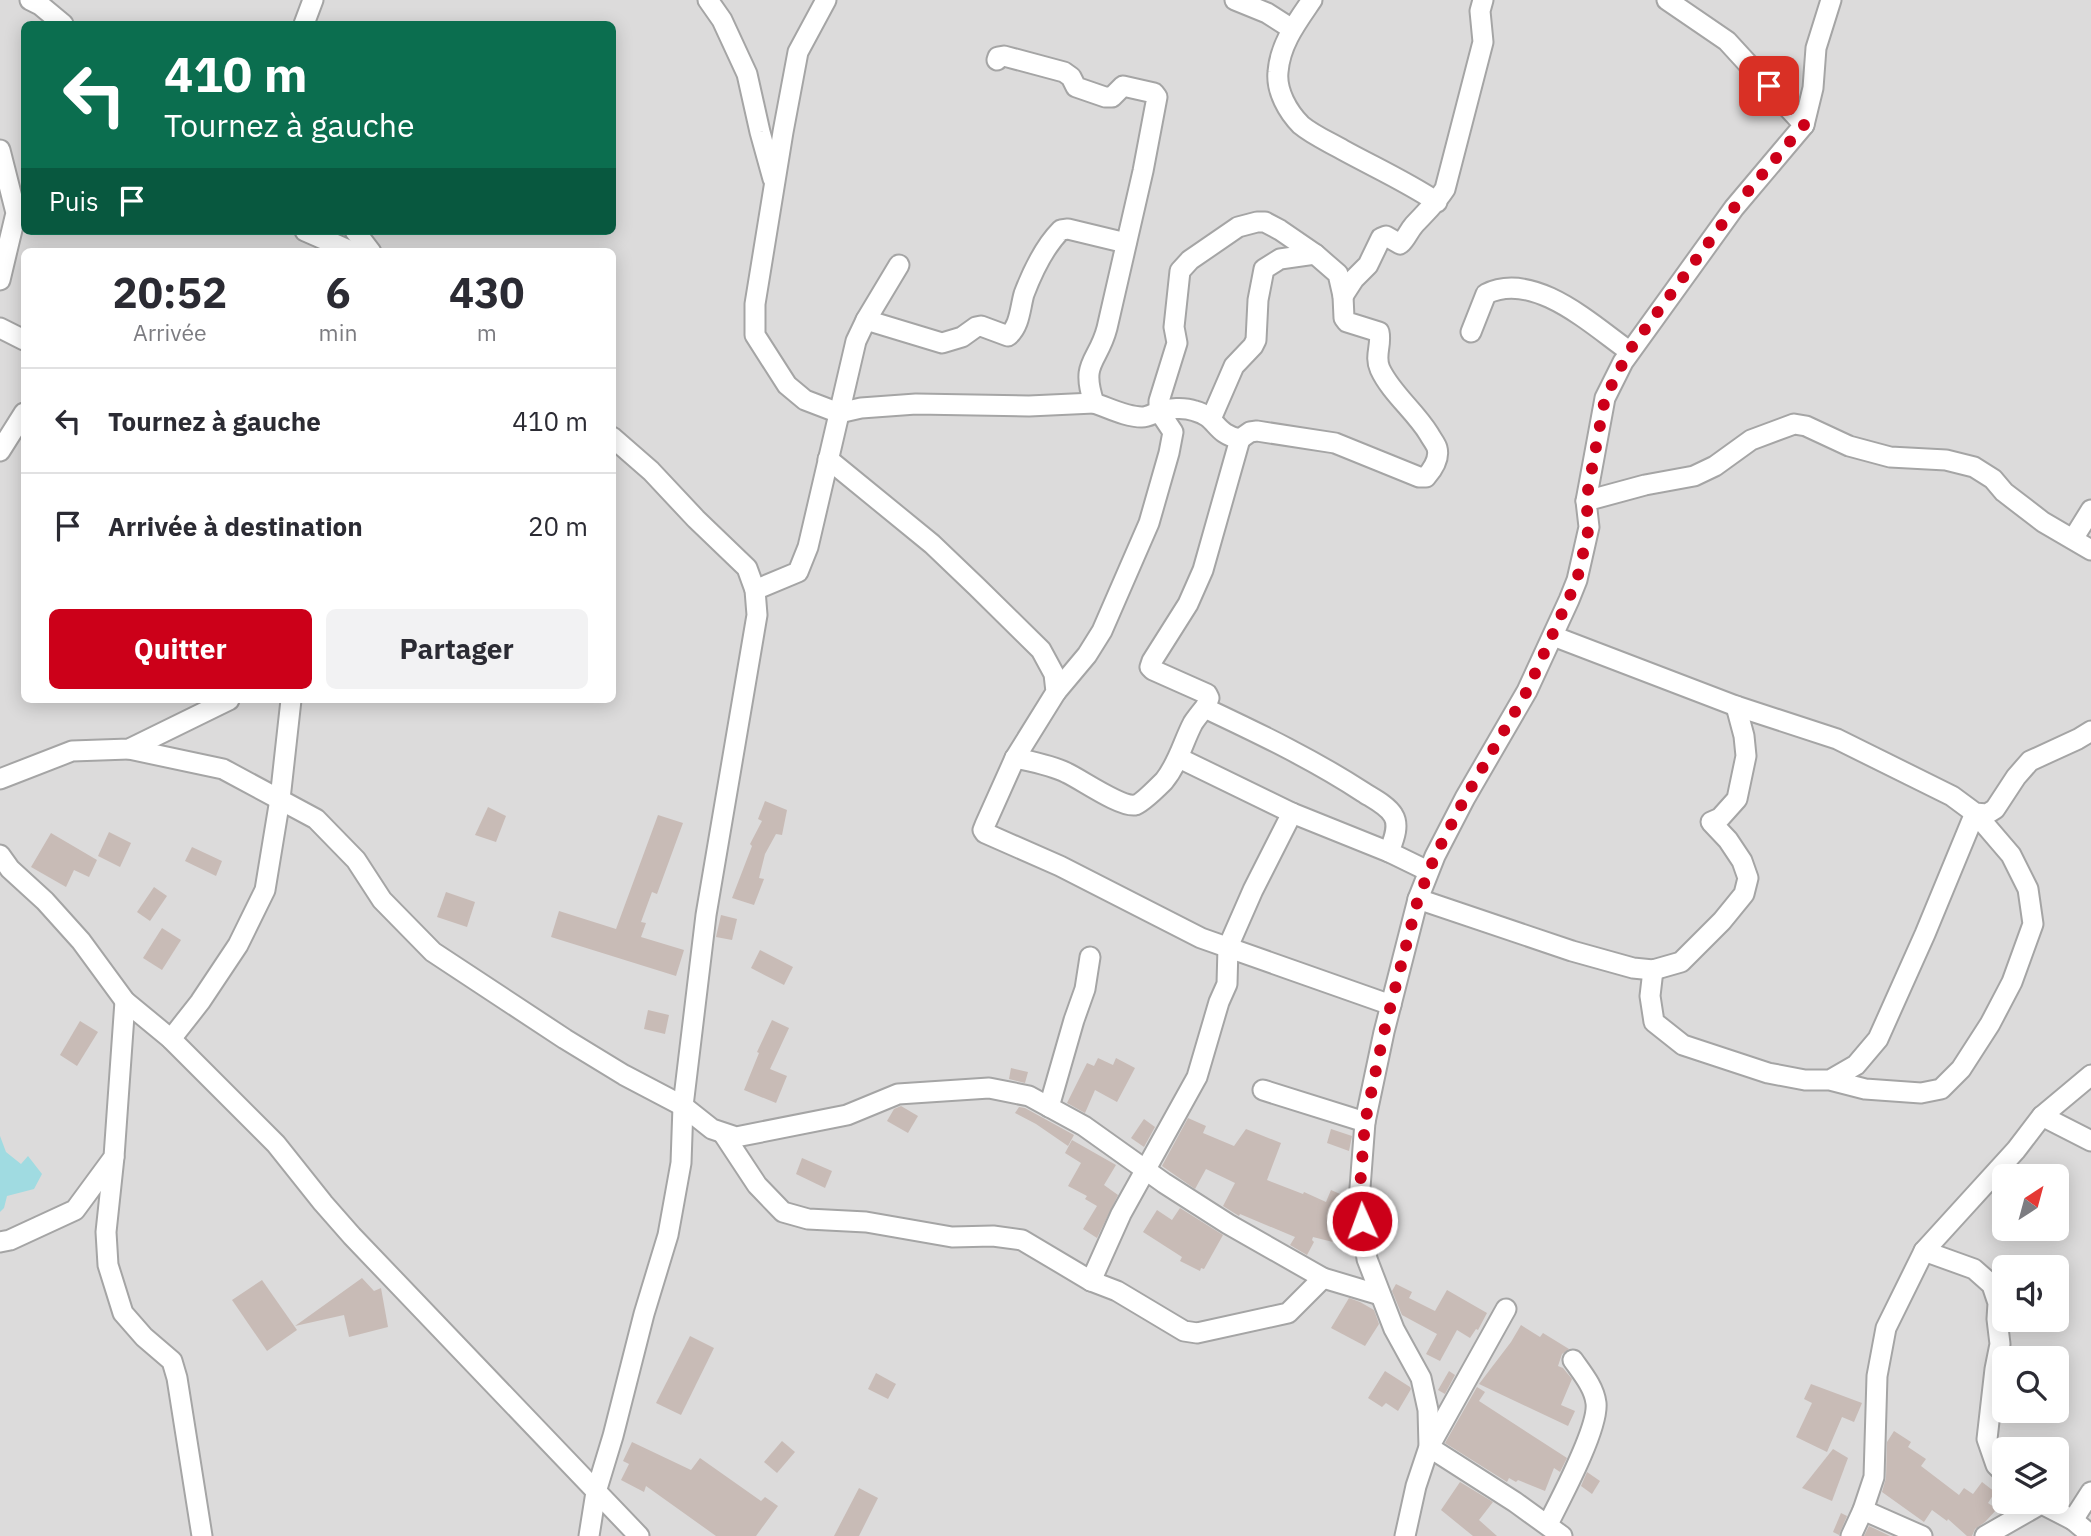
<!DOCTYPE html>
<html lang="fr">
<meta charset="utf-8">
<style>
:root{--surface:#fff;--page:#f2f2f3;--text:#2b2b33;--muted:#7c7c81;--line:#e1e1e2;--accent:#cc0019}
body{margin:0;font-family:"IBM Plex Sans",sans-serif;background:var(--page);color:var(--text);height:100vh;display:flex;flex-direction:column;font-size:26px;white-space:nowrap}
*{box-sizing:border-box;margin:0}
p{font-size:23px;color:var(--muted)}
.icon{flex:none;width:38px;height:38px;fill:none;stroke:currentColor;stroke-width:2;stroke-linecap:round;stroke-linejoin:round}
.map{position:relative;flex:1;overflow:hidden}
.sheet{position:absolute;left:21px;top:248px;width:595px;height:455px;display:flex;flex-direction:column;background:var(--surface);border-radius:10px;box-shadow:0 4px 18px #0003}
.sheet>*{flex:none}
.guide{position:absolute;left:21px;top:21px;width:595px;height:214px;border-radius:10px;box-shadow:0 4px 18px #0003;background:#0b6e4f;color:#fff;overflow:hidden}
.needle{width:46px;rotate:36deg}
.controls{position:absolute;left:1992px;top:1164px;display:grid;gap:14px}
.controls a{display:grid;place-items:center;width:77px;height:77px;border-radius:10px;background:var(--surface);box-shadow:0 4px 18px #0003;font-size:35px}
.pin{position:absolute;display:grid;place-items:center;width:60px;height:60px;color:#fff;margin:-30px;border-radius:14px;box-shadow:0 4px 10px #0006}
.me{position:absolute;width:77px;margin:-38px;rotate:358deg;stroke-linejoin:round;filter:drop-shadow(0 0 5px #0008)}
.turn{display:flex;align-items:center;gap:24px;height:147px;padding:0 28px;font-size:32px}
.turn .icon{width:91px;height:91px;stroke-width:2.5}
.turn b{display:block;font-size:49px;line-height:60px}
.then{display:flex;align-items:center;height:66px;padding:0 28px;background:#0003;gap:14px;font-size:26px}
.eta{display:flex;justify-content:space-evenly;align-items:center;height:119px;text-align:center}
.eta b{font-size:42px;font-weight:700;line-height:49px}
.action{display:flex;gap:14px;margin-top:auto;padding:14px 28px}
.action a{flex:1;height:80px;border-radius:10px;background:var(--accent);color:#fff;font-size:28px;font-weight:700;line-height:80px;text-align:center}
.action a+a{background:var(--page);color:var(--text)}
ul{padding:0;list-style:none}
li{display:flex;align-items:center;gap:21px;height:105px;padding:0 28px;border-top:2px solid var(--line)}
li div{flex:1}
li b{display:block;font-size:26px}
li em{font-style:normal}
.map>svg:first-child{display:block}
.residential{fill:#dcdbdb;fill-rule:evenodd}
.water{fill:#a0dbe1}
.building{fill:#c8bbb6}
.lines{fill:none;stroke-linecap:round;stroke-linejoin:round}
.minor-casing{stroke:#a5a5a5;stroke-width:23}
.minor{stroke:#fff;stroke-width:19}
.route{stroke:#cc0019;stroke-width:12;stroke-dasharray:0 21.6}
</style>
<div class="map">
<svg width="2091" height="1536" viewBox="0 0 2091 1536">
<rect width="100%" height="100%" fill="#f0eae3"/>
<path class="residential" d="M0 0H2091V1536H0ZM24 24H612V231H24ZM24 252H612V700H24ZM2004 1176H2056V1228H2004ZM2004 1267H2056V1320H2004ZM2004 1358H2056V1410H2004ZM2004 1449H2056V1502H2004Z"/>
<path class="water" d="M0 1136 6 1152 21 1164 28 1156 42 1174 34 1189 7 1196 4 1208 0 1212Z"/>
<g class="building">
<path d="M765 801 787 810 782 835 776 834 765 854 759 878 764 879 754 905 732 898 752 846 750 844 762 821 758 819Z"/>
<path d="M488 807 506 816 496 842 475 835Z"/>
<path d="M658 815 683 823 657 894 652 892 641 922 646 923 641 937 684 950 676 976 551 937 559 911 616 929Z"/>
<path d="M109 832 131 843 120 867 98 856Z"/>
<path d="M51 833 97 860 89 877 74 870 66 887 31 867Z"/>
<path d="M192 847 222 861 216 876 185 861Z"/>
<path d="M154 887 167 896 150 921 137 912Z"/>
<path d="M446 892 475 902 467 927 437 917Z"/>
<path d="M721 915 737 919 732 940 716 937Z"/>
<path d="M162 928 181 940 162 970 143 958Z"/>
<path d="M760 950 793 967 784 985 751 968Z"/>
<path d="M648 1010 669 1015 665 1034 644 1029Z"/>
<path d="M772 1020 789 1028 770 1069 787 1076 776 1103 744 1090 759 1053 757 1052Z"/>
<path d="M80 1021 98 1032 77 1066 60 1055Z"/>
<path d="M1098 1058 1113 1065 1116 1058 1135 1068 1117 1102 1095 1090 1085 1113 1067 1103 1087 1063 1094 1066Z"/>
<path d="M1011 1068 1028 1072 1025 1083 1009 1079Z"/>
<path d="M901 1106 918 1116 908 1133 887 1121 894 1109Z"/>
<path d="M1019 1107 1025 1108 1074 1135 1068 1146 1036 1124 1015 1113Z"/>
<path d="M1188 1118 1206 1126 1203 1133 1234 1146 1246 1129 1281 1143 1267 1180 1303 1194 1304 1192 1326 1202 1331 1190 1347 1197 1343 1211 1346 1212 1339 1232 1333 1242 1313 1237 1312 1240 1314 1242 1307 1255 1290 1245 1295 1237 1240 1214 1239 1216 1223 1206 1235 1183 1206 1169 1195 1189 1162 1166Z"/>
<path d="M1144 1119 1155 1127 1144 1147 1131 1138Z"/>
<path d="M1331 1129 1352 1136 1349 1151 1327 1143Z"/>
<path d="M1072 1140 1116 1165 1104 1185 1118 1195 1097 1238 1083 1229 1097 1206 1085 1199 1087 1196 1068 1186 1081 1163 1065 1153Z"/>
<path d="M802 1158 832 1171 825 1188 796 1174Z"/>
<path d="M1180 1208 1223 1235 1204 1269 1201 1268 1200 1271 1180 1261 1182 1257 1143 1232 1157 1210 1172 1220Z"/>
<path d="M362 1278 374 1291 381 1288 388 1327 349 1337 344 1315 295 1326Z"/>
<path d="M262 1280 297 1330 267 1351 232 1300Z"/>
<path d="M1396 1284 1412 1292 1409 1298 1435 1311 1447 1290 1487 1313 1478 1330 1476 1329 1470 1338 1457 1330 1440 1361 1426 1354 1437 1334 1402 1315 1392 1291Z"/>
<path d="M1349 1298 1360 1302 1374 1310 1379 1324 1365 1346 1331 1328Z"/>
<path d="M1521 1325 1540 1337 1543 1333 1569 1349 1562 1354 1558 1366 1563 1368 1572 1379 1561 1405 1575 1411 1568 1426 1479 1384 1511 1342Z"/>
<path d="M690 1336 714 1348 681 1415 656 1403Z"/>
<path d="M1385 1371 1410 1387 1411 1389 1398 1411 1386 1403 1382 1407 1368 1398Z"/>
<path d="M1449 1371 1455 1375 1445 1394 1438 1390Z"/>
<path d="M876 1373 896 1384 888 1399 868 1389Z"/>
<path d="M1811 1384 1862 1403 1854 1422 1842 1417 1827 1452 1796 1437 1812 1403 1804 1399Z"/>
<path d="M1477 1387 1485 1392 1479 1401 1567 1458 1560 1472 1554 1468 1545 1491 1518 1480 1516 1482 1509 1478 1507 1482 1445 1443Z"/>
<path d="M1894 1431 1911 1442 1908 1447 1926 1459 1921 1466 1959 1495 1964 1488 1973 1494 1982 1482 1995 1492 1988 1503 1997 1509 1985 1522 1975 1529 1972 1536H1967L1948 1519 1947 1521 1932 1510 1924 1522 1882 1492 1886 1478 1887 1442Z"/>
<path d="M782 1441 795 1452 777 1473 764 1462Z"/>
<path d="M632 1442 691 1470 700 1458 761 1501 765 1497 778 1506 756 1536H716L646 1486 644 1492 621 1480 629 1464 623 1461Z"/>
<path d="M1833 1449 1848 1458 1832 1501 1802 1488Z"/>
<path d="M1587 1472 1600 1481 1592 1494 1581 1486Z"/>
<path d="M1460 1482 1493 1502 1479 1520 1497 1536H1473L1441 1510Z"/>
<path d="M859 1488 878 1498 859 1536H834Z"/>
<path d="M1841 1513 1847 1516 1839 1535 1833 1532Z"/>
<path d="M1869 1526 1890 1536H1864Z"/>
</g>
<g class="lines">
<defs>
<g id="minor">
<path d="M30 0 40 5 63 24"/>
<path d="M708 0 722 20 747 74 760 132 773 179"/>
<path d="M826 0 798 52 783 132 755 304V335L787 385 805 400 839 413 861 408 916 404 1029 406 1094 403"/>
<path d="M1235 0 1267 13 1292 29"/>
<path d="M1312 0C1297 22 1280 44 1278 72 1276 91 1288 112 1301 125 1313 135 1329 142 1343 150 1374 167 1407 182 1437 202"/>
<path d="M304 24 313 0"/>
<path d="M997 60 998 57 1004 56 1064 72 1071 77 1076 87 1105 97H1112L1123 86 1154 93 1157 97 1143 171 1107 328C1098 363 1080 361 1094 403 1109 408 1126 417 1142 417 1148 417 1152 414 1158 412 1169 408 1184 407 1195 411 1218 417 1214 434 1240 439L1250 432 1257 431 1335 443 1419 477H1426C1433 469 1440 459 1437 448 1436 444 1431 438 1429 434 1415 411 1391 393 1380 369 1374 356 1382 345 1379 332L1347 322 1344 318 1343 296 1338 274 1315 254 1280 230 1265 222H1257L1238 227 1190 260 1180 271 1174 327 1177 343 1159 401V411L1173 432 1169 453 1149 523 1102 631 1087 655 1056 692"/>
<path d="M1804 125 1813 88 1816 48 1831 0"/>
<path d="M0 150 16 213 0 280"/>
<path d="M305 231 353 252"/>
<path d="M355 231 371 252"/>
<path d="M1343 296 1354 279 1368 265 1381 238 1386 236 1400 244C1406 239 1408 232 1414 225 1425 213 1436 203 1445 189L1483 42 1480 11 1483 0"/>
<path d="M866 320 899 265"/>
<path d="M0 328 24 340"/>
<path d="M1471 332 1486 294C1534 270 1592 325 1629 351"/>
<path d="M1211 419 1234 366 1253 346 1256 340 1258 300 1264 269 1280 259 1315 254"/>
<path d="M1240 439 1203 570 1188 604 1152 661 1150 667 1153 670 1207 694 1209 698 1206 706 1209 710C1262 735 1314 760 1363 792 1372 798 1387 805 1393 815 1400 826 1393 841 1389 852L1428 871"/>
<path d="M0 451 24 413"/>
<path d="M828 459 932 544 977 587 1041 650 1054 674 1056 692 1015 758 985 825 983 830 985 833 1060 866 1201 938 1391 1005"/>
<path d="M1586 501 1605 398 1623 362 1734 208 1804 125 1727 41 1667 0"/>
<path d="M2073 539 2091 510"/>
<path d="M755 590 798 572 808 547 856 341 866 320 942 343 962 337 976 327 981 326 1008 336C1020 326 1020 308 1024 294 1032 273 1045 246 1061 230L1068 229 1126 243"/>
<path d="M1553 636 1736 706 1837 739 1952 796 1975 813 1987 814 1995 809 2016 777 2030 761 2078 739 2091 731"/>
<path d="M129 749 223 769 316 819 356 860 382 900 433 952 565 1039 624 1075 683 1106 712 1129 736 1137 847 1115 898 1094 989 1088 1029 1096 1084 1126 1164 1183 1228 1224 1323 1278 1380 1295"/>
<path d="M1015 758C1033 762 1051 765 1067 773 1082 780 1120 807 1135 805 1141 804 1159 786 1164 781 1178 764 1183 742 1193 723 1197 717 1202 711 1206 706"/>
<path d="M1179 758 1292 813 1389 852"/>
<path d="M0 779 72 751 129 749 229 700"/>
<path d="M0 855 10 869 45 901 81 941 125 1001 171 1039 276 1144 323 1203 352 1236 639 1536"/>
<path d="M1418 899 1572 951 1633 968 1653 970 1681 962 1722 921 1744 894 1748 878 1742 861 1728 840 1711 822 1720 818 1737 799 1746 756 1744 736 1736 706"/>
<path d="M1653 970 1650 996 1654 1022 1683 1045 1768 1073 1805 1080H1830L1856 1065 1878 1039 1925 934 1975 813 2011 855 2028 889 2033 924 2012 982 1990 1024 1961 1069 1941 1089 1921 1093 1865 1089 1830 1080"/>
<path d="M171 1039 200 1002 238 945 265 890 280 799 291 700"/>
<path d="M1263 1090 1365 1122"/>
<path d="M1049 1107 1074 1020 1085 989 1090 957"/>
<path d="M2042 1116 2091 1141"/>
<path d="M724 1135 757 1185 783 1212 808 1219 866 1222 952 1237 993 1236 1022 1240 1091 1281 1117 1291 1184 1331 1197 1333 1288 1313 1323 1278"/>
<path d="M114 1157 106 1232 108 1265 123 1313 144 1337 172 1361 177 1378 202 1536"/>
<path d="M0 1242 10 1240 75 1210 114 1157 125 1001"/>
<path d="M1924 1251 1974 1269 1992 1285 1998 1303 1997 1319 2000 1344 1995 1369 1987 1439 1996 1465 2004 1473"/>
<path d="M1091 1281 1121 1214 1197 1077 1219 1002 1227 984 1228 947 1253 890 1292 813"/>
<path d="M1506 1309 1429 1447 1515 1502 1562 1536"/>
<path d="M2038 1502 2073 1520 2091 1535"/>
<path d="M1863 1510 1922 1536"/>
<path d="M2073 1520 2091 1492"/>
<path d="M1548 1524C1560 1500 1599 1428 1596 1403 1594 1387 1582 1373 1573 1360"/>
<path d="M589 1536 596 1492 613 1436 644 1314 668 1235 681 1163 683 1106 706 915 757 615 755 590 747 568 696 519 651 471 612 437"/>
<path d="M1405 1536 1416 1486 1429 1447 1428 1410 1421 1378 1394 1329 1367 1259 1359 1201 1365 1122 1384 1032 1418 899 1435 856 1465 798 1527 691 1569 600 1577 580 1589 527 1586 501 1645 485 1694 476 1715 466 1751 440 1794 424 1806 426 1849 446 1890 457 1946 460 1974 467 1993 479 2004 492 2043 522 2091 550"/>
<path d="M1851 1536 1863 1510 1874 1477 1877 1376 1886 1328 1924 1251 2016 1150 2042 1116 2091 1075"/>
<path d="M1985 1536 2041 1504"/>
</g>
</defs>
<use href="#minor" class="minor-casing"/>
<use href="#minor" class="minor"/>
</g>
<g class="lines">
<path class="route" d="M1362 1221 1359 1201 1365 1122 1384 1032 1418 899 1435 856 1465 798 1527 691 1577 580 1589 527 1586 501 1605 398 1629 351 1734 208 1804 125 1769 86"/>
</g>
</svg>
<div class="controls">
<a><svg class="needle" viewBox="-14 -14 28 28"><path d="M0-13l5 13h-10z" fill="#e53935"/><path d="M0 13l5-13h-10z" fill="#7c7c81"/></svg></a>
<a><svg class="icon" aria-label="sound" viewBox="0 0 24 24"><path d="M4 9h4l5-4v14l-5-4H4zM17 9q2 3 0 6"/></svg></a>
<a><svg class="icon" aria-label="search" viewBox="0 0 24 24"><circle cx="10" cy="10" r="6"/><path d="M15 15l6 6"/></svg></a>
<a><svg class="icon" aria-label="layers" viewBox="0 0 24 24"><path d="M12 4l9 5-9 5-9-5zM3 14l9 5 9-5"/></svg></a>
</div>
<div class="pin" style="left:1769px;top:86px;background:#d93025"><svg class="icon" aria-label="arrive" viewBox="0 0 24 24"><path d="M6 21V4h12l-3 4 3 4H6"/></svg></div>
<svg class="me" style="left:1362px;top:1221px" viewBox="-20 -20 40 40"><circle r="17" fill="#cc0019" stroke="#fff" stroke-width="3"/><path d="M0-11L8 9 0 5-8 9z" fill="#fff"/></svg>
<div class="guide">
<div class="turn"><svg class="icon" aria-label="left" viewBox="0 0 24 24"><path d="M17 20v-9H6M10 6l-5 5 5 5"/></svg><div><b>410 m</b>Tournez à gauche</div></div>
<div class="then">Puis<svg class="icon" aria-label="arrive" viewBox="0 0 24 24"><path d="M6 21V4h12l-3 4 3 4H6"/></svg></div>
</div>
<section class="sheet">
<div class="eta">
<div><b>20:52</b><p>Arrivée</p></div>
<div><b>6</b><p>min</p></div>
<div><b>430</b><p>m</p></div>
</div>
<ul>
<li><svg class="icon" aria-label="left" viewBox="0 0 24 24"><path d="M17 20v-9H6M10 6l-5 5 5 5"/></svg><div><b>Tournez à gauche</b></div><em>410 m</em></li>
<li><svg class="icon" aria-label="arrive" viewBox="0 0 24 24"><path d="M6 21V4h12l-3 4 3 4H6"/></svg><div><b>Arrivée à destination</b></div><em>20 m</em></li>
</ul>
<div class="action"><a>Quitter</a><a>Partager</a></div>
</section>
</div>
